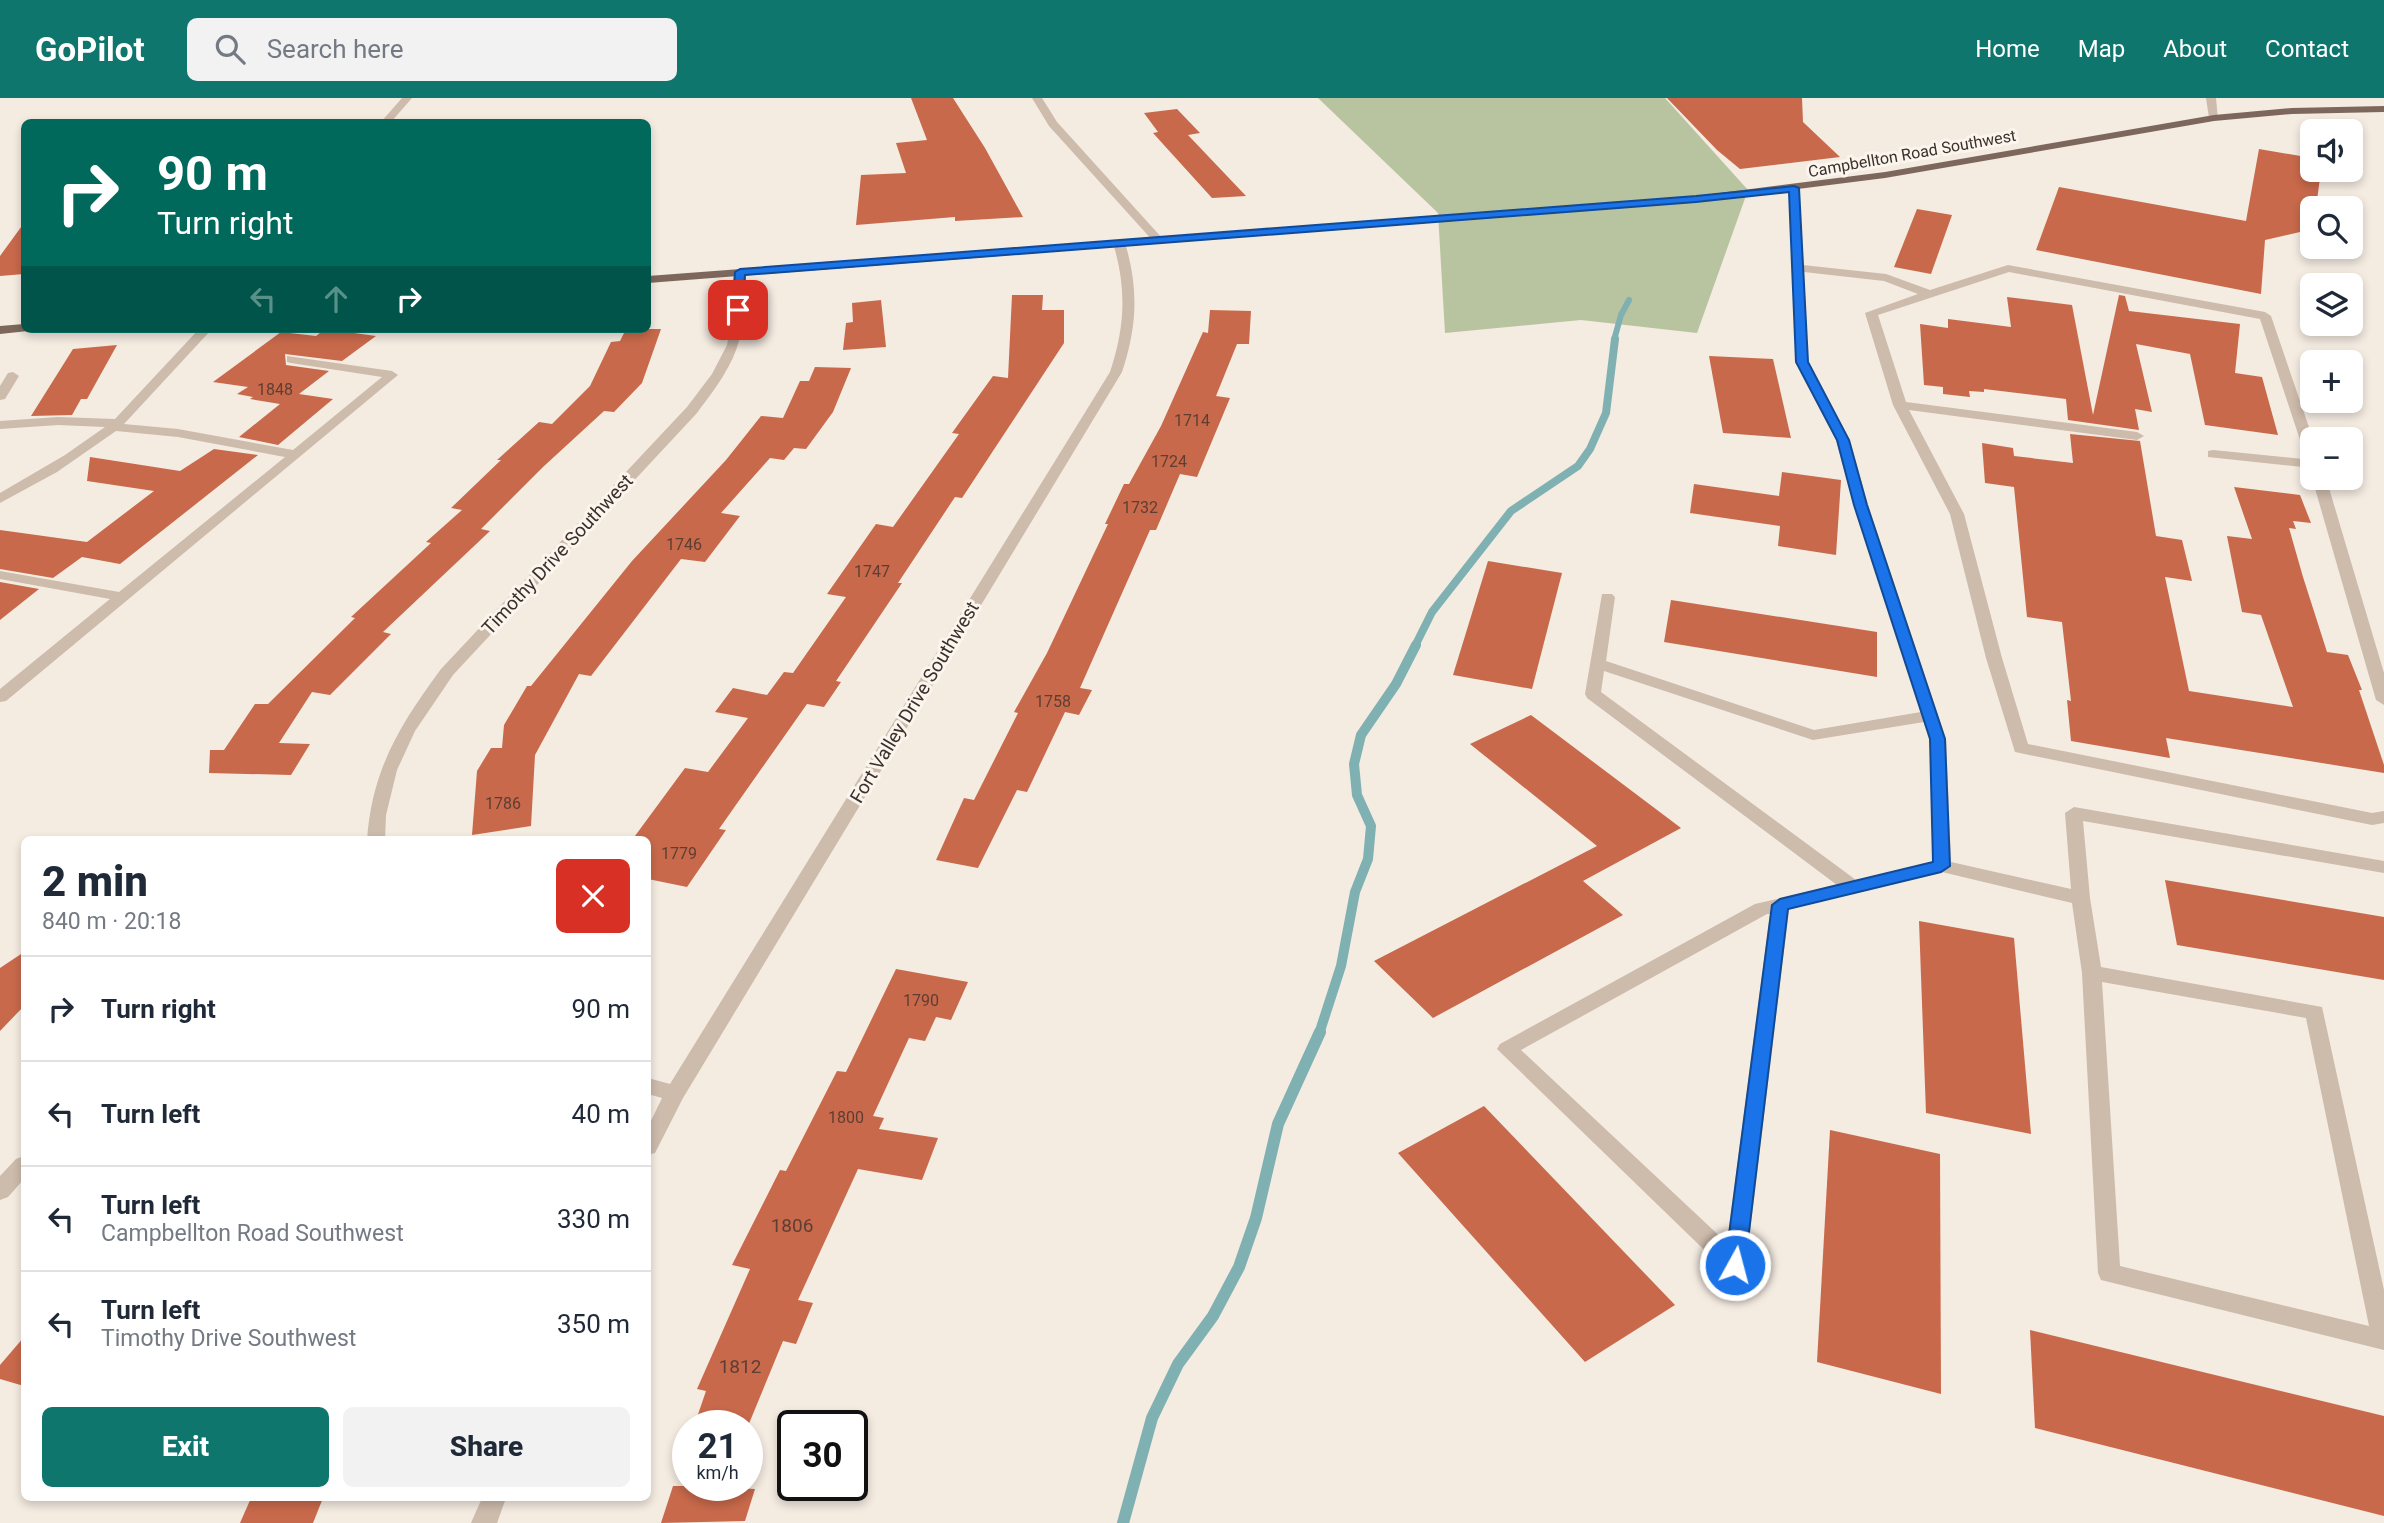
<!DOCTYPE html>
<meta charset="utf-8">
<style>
:root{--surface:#fff;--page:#f2f2f3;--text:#1f2937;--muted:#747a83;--line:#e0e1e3;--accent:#0f766e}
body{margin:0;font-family:Roboto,sans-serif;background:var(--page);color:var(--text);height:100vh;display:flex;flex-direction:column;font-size:26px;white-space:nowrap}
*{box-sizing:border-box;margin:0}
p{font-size:23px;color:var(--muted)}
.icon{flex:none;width:38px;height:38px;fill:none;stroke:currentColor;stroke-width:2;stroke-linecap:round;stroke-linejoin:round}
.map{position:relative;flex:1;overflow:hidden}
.sheet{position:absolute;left:21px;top:738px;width:630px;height:665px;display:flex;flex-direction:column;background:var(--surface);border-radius:10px;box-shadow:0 4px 10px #0003}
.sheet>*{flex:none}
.guide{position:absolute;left:21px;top:21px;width:630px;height:214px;border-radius:10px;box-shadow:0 4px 10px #0003;background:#00695c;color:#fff;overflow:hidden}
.tools{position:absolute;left:2300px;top:21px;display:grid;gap:14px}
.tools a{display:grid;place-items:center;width:63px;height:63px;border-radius:10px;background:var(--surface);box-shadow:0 4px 10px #0003;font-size:35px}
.speed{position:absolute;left:672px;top:1312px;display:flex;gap:14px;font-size:35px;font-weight:700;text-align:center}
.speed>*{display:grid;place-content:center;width:91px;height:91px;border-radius:50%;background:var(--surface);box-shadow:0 4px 10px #0003;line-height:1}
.speed small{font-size:18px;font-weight:400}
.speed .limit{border:4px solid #111;border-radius:10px;background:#fff;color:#111}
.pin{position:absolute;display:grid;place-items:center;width:60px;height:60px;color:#fff;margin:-30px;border-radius:14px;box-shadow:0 4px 10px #0006}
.me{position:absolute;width:77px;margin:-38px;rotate:7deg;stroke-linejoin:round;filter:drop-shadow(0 0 5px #0008)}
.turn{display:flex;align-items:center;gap:24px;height:147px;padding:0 21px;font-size:32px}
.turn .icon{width:91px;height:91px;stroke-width:2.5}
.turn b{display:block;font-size:49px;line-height:60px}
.lanes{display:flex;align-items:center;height:66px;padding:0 21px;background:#0003;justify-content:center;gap:35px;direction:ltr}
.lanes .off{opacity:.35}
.round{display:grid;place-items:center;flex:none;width:74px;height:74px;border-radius:10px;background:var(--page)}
.overview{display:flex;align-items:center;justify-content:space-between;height:119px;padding:0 21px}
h1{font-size:42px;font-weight:800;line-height:52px}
.primary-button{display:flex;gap:14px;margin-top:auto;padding:14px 21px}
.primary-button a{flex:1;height:80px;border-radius:10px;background:var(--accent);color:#fff;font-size:28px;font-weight:800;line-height:80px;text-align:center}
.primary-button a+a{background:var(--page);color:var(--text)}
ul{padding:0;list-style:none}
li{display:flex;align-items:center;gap:21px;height:105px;padding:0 21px;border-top:2px solid var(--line)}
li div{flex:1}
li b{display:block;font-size:26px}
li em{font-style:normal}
header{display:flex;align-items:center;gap:42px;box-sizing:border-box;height:98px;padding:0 35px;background:var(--accent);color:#fff}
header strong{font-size:33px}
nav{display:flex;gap:38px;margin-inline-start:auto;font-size:24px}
.search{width:490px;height:63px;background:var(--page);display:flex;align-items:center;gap:18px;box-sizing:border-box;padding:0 24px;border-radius:10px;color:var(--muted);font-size:26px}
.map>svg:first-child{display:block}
.green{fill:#b8c4a0}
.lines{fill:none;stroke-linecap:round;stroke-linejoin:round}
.stream-far3{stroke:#7fb0b2;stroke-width:6}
.stream-far2{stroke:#7fb0b2;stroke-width:8}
.stream-far1{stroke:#7fb0b2;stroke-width:10}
.stream{stroke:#7fb0b2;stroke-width:12}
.building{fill:#c8694b}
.minor{fill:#cdbbac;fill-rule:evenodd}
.major{fill:#7d675c;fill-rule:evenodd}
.route{fill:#1a73e8;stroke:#114b97;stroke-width:2}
.labels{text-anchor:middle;stroke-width:6;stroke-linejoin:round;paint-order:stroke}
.far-street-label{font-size:16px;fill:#3b302b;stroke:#fbf5ee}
.number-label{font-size:16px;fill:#5e3e33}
.street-label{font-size:19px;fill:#3b302b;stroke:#fbf5ee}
.near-number-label{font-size:19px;fill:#5e3e33}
</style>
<header>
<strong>GoPilot</strong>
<div class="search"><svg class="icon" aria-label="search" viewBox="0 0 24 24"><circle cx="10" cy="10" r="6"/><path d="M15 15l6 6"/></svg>Search here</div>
<nav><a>Home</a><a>Map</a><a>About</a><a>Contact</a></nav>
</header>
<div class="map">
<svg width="2384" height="1425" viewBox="0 0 2384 1425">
<rect width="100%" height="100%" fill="#f4ebe1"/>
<path class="green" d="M1318 0H1665L1748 92 1697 235 1581 222 1445 235 1438 115Z"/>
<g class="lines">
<path class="stream-far3" d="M1614 242 1621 217 1629 202"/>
<path class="stream-far2" d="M1415 548 1432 514 1511 413 1578 368 1590 351 1606 315 1615 241"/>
<path class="stream-far1" d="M1319 936 1341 868 1355 794 1368 761 1371 728 1357 697 1354 666 1361 637 1396 586 1416 547"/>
<path class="stream" d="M1123 1425 1152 1320 1178 1266 1213 1218 1239 1169 1256 1120 1278 1026 1320 934"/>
</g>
<g class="building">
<path d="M911 0H953L985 50 1023 119 955 123V119L856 127 861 77 906 75 896 45 927 42Z"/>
<path d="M1667 0H1802L1803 24 1840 59 1740 71 1717 52Z"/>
<path d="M1177 11 1200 35 1188 37 1246 98 1212 100 1153 35 1158 34 1144 15Z"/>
<path d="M2259 51 2312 60V72H2321L2316 110H2312V128L2300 131V134L2265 142 2261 196 2036 152 2059 89 2246 123Z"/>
<path d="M1917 111 1952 117 1931 176 1894 169Z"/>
<path d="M24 125V176L0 178V158Z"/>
<path d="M1012 197H1043L1042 212H1064V245L962 400 955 399 898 485H902L836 583 841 584 824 609 807 606 719 731 726 732 687 789 648 781V742H632L685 670 708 674 748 620 715 614 733 590 767 597 784 574 793 575 846 499 827 496 876 426 893 429 959 336 952 335 993 278 1008 280Z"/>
<path d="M2119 197 2125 198 2129 213 2240 226 2235 275 2262 279 2278 337 2205 327 2190 256 2136 246 2152 314 2135 311 2139 332 2068 322 2066 301 1984 291V294L1969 293 1970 299 1943 296V289L1924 287 1920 226 1948 230V221L2011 229 2007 199 2072 207 2093 317Z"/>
<path d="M881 202 886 249 843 252 846 225 853 224 852 205Z"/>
<path d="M1210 212 1251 213 1249 246H1237L1216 298 1230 300 1197 379 1180 376 1156 432H1150L1080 590 1092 592 1079 617 1065 614 1027 694 1017 692 978 770 936 762 964 700 974 702 1018 615 1014 614 1047 555 1108 426H1105L1124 386H1129L1161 328 1203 234 1208 235Z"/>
<path d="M325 231 376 238 342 263 285 256 286 267 329 273 299 296 333 301 278 347 239 339 280 306 250 301 253 299 237 296 248 289 213 284 281 234 316 238Z"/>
<path d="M626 231H661L642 285 614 314 604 313 543 369 481 431 490 433 383 534 391 536 330 597 312 594 279 645 310 646 291 677 209 675 210 652H224L255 606H268L355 520 351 519 431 445 426 444 462 412 451 410 501 362H497L539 324 552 326 590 288 611 244 620 243Z"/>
<path d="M117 247 87 301H81L72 317 31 318 73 251Z"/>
<path d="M1709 258 1773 261 1791 340 1723 335Z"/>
<path d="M815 269 851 270 833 314 806 351 794 350 784 362 770 360 721 415 740 418 705 464 681 461 591 578 579 576 535 657 531 728 472 737 477 673 491 650H502L504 627 527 588H531L632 463 726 362 761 318 783 320 800 283H809Z"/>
<path d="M2070 336 2140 343 2156 438 2182 442 2192 483 2165 479 2189 593 2293 609 2261 517 2242 514 2227 438 2252 441 2234 389 2300 397 2311 425 2293 423 2296 431 2289 430 2303 479 2327 554 2348 557 2362 592H2359L2384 667V675L2166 640 2170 660 2071 643 2067 602 2071 603 2062 524 2027 519 2014 389 1985 385 1982 345 2013 350 2014 358 2073 365Z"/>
<path d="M214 351 258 357 120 466 82 459 53 480 0 471V432L87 444 154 393 87 383 90 359 180 373Z"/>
<path d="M1782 374 1841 382 1836 457 1778 448 1780 428 1690 415 1694 386 1779 398Z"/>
<path d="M1488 463 1562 475 1532 591 1453 577Z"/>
<path d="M0 484 39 491 0 522Z"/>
<path d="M1671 502 1877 534V579L1664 544Z"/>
<path d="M1531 617 1681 730 1583 783 1623 817 1433 920 1374 863 1597 748 1470 646Z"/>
<path d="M2165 782 2384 819V882L2177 847Z"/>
<path d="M1919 823 2014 840 2031 1036 1926 1015Z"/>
<path d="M24 854V908L0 933V870Z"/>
<path d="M896 871 968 884 951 922 936 919 925 943 909 940 873 1018 884 1020 879 1031 938 1040 922 1082 858 1071 798 1202 813 1205 796 1246 783 1243 748 1328H694L706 1293 697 1291 750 1171 732 1167 780 1072 786 1073 837 973 846 974Z"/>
<path d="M1484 1008 1675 1207 1585 1264 1398 1055Z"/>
<path d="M1830 1032 1940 1056 1941 1296 1817 1264Z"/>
<path d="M2030 1232 2384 1318V1418L2035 1330Z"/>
<path d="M24 1239V1288L0 1281V1267Z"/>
<path d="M673 1388H738L737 1390 755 1391 745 1423 661 1425Z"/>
<path d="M251 1400H323L313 1425H240Z"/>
</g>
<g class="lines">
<g class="minor">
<path d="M402 0H412L391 24H381Z"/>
<path d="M1032 0H1042L1057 24 1162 140V144H1154L1049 28Z"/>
<path d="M2206 0H2216L2218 22 2209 20Z"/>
<path d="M1790 88 1799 90 1803 167 1886 176 1930 192 2008 167 2265 214 2271 218 2313 341 2312 361 2305 357 2260 221 2009 174 1878 217 1906 304 2137 334 2144 338 2137 342 1909 312 1964 416 2002 560 2028 646 2372 715 2384 713V725L2372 727 2015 654 1986 560 1950 416 1893 307 1865 215 1918 196 1884 183 1804 174 1808 264 1850 342 1868 407 1946 641 1951 764 2071 791 2065 715 2074 709 2384 763V775L2083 723 2090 800 2101 869 2322 909 2384 1192V1252L2101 1182 2098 1175 2082 875 2072 805 1942 774 1789 811 1746 1167 1743 1174 1735 1177 1727 1174 1497 951 1500 946 1755 806 1837 787 1587 600 1585 596 1602 496H1612L1615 499 1606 563 1814 632 1921 614 1854 407 1836 342 1796 264ZM1604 573 1813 642 1924 624 1930 641 1933 764 1856 782 1601 594ZM1767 816H1770L1727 1145 1521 952ZM2102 884 2306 920 2369 1228 2120 1168Z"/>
<path d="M1119 142 1125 145C1139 191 1137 229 1122 274L683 1000 655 1055 648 1057V1029L662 1000 648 996V980L670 986 1110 274C1125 229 1127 191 1113 145Z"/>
<path d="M736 173 746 175C744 244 740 259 697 315L453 577 415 633 397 672 386 717 385 742H367C372 671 400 627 441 571L687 309 712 276 727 247 732 221Z"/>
<path d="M199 231H212L124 326 178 331 293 352 382 279 291 265 287 264V258L392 273 398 277 6 603 0 604V591L110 501 0 481V473L119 494 285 359 178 339 116 333 57 374 0 405V395L65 357 105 329 58 327 0 331V323L58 319 115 321Z"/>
<path d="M13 274 19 278 5 301 0 302V288L8 275Z"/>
<path d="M2213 352 2312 362V370L2208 359V353Z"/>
<path d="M2312 380H2326L2384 575V607L2376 602Z"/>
<path d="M24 1058V1081L8 1099 0 1102V1078L16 1061Z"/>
<path d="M482 1400H506L497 1425H471Z"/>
</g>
<g class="major">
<path d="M2384 8V14L2292 16 2214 23 1885 80 1696 104 648 185V178L1696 98 1885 74 2214 17 2292 10Z"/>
<path d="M24 226V231L28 233 0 236V228Z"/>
</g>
</g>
<path class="route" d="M1794 88 1799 90 1808 264 1849 342 1867 407 1945 641 1950 768 1941 774 1788 811 1745 1167 1742 1173 1735 1176 1728 1173 1725 1167 1772 807 1780 801 1933 764 1930 641 1854 407 1837 342 1796 264 1789 94 1696 104 745 177 743 212 738 215 732 212 735 174 740 171 1696 98Z"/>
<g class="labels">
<g class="far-street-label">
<text transform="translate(1912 55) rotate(-10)" y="6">Campbellton Road Southwest</text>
</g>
<g class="number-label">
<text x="275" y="297">1848</text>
<text x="1192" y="328">1714</text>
<text x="1169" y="369">1724</text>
<text x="1140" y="415">1732</text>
<text x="684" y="452">1746</text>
<text x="872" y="479">1747</text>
<text x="1053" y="609">1758</text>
<text x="503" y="711">1786</text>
<text x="679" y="761">1779</text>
<text x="921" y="908">1790</text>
<text x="846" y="1025">1800</text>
</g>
<g class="street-label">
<text transform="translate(557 456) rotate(-47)" y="7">Timothy Drive Southwest</text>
<text transform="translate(914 604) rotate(-59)" y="7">Fort Valley Drive Southwest</text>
</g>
<g class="near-number-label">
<text x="792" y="1134">1806</text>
<text x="740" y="1275">1812</text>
</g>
</g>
</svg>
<div class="tools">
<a><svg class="icon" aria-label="sound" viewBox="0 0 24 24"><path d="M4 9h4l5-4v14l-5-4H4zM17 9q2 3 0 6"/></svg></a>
<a><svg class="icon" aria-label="search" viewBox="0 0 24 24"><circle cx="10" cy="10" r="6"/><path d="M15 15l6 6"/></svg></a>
<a><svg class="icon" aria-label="layers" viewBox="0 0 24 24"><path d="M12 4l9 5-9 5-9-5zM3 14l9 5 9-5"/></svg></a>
<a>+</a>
<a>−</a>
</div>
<div class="speed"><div>21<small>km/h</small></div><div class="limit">30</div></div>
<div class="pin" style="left:738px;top:212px;background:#d93025"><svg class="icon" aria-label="arrive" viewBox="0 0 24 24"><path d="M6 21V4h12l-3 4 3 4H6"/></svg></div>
<svg class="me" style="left:1735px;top:1167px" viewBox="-20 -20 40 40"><circle r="17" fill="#1a73e8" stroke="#fff" stroke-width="3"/><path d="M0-11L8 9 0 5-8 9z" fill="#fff"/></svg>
<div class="guide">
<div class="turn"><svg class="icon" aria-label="right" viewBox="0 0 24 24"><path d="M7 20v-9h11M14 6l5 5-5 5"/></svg><div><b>90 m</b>Turn right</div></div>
<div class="lanes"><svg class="icon off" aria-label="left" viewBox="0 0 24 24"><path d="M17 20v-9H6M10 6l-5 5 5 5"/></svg><svg class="icon off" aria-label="ahead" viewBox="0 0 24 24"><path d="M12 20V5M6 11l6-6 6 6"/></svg><svg class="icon" aria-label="right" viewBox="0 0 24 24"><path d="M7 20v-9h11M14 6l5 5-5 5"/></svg></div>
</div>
<section class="sheet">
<div class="overview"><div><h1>2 min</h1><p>840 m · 20:18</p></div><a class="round" style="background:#d93025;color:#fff"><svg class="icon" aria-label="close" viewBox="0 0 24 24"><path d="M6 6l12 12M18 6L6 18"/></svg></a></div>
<ul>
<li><svg class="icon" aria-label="right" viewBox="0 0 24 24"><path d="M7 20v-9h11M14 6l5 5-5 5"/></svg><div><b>Turn right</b></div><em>90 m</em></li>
<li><svg class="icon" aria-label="left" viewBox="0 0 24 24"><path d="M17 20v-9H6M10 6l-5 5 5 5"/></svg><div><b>Turn left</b></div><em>40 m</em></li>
<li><svg class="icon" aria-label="left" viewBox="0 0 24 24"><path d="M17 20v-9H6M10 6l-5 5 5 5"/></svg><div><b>Turn left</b><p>Campbellton Road Southwest</p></div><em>330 m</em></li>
<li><svg class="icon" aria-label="left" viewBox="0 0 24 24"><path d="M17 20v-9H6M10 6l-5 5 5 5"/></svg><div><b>Turn left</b><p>Timothy Drive Southwest</p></div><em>350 m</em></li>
</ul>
<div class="primary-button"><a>Exit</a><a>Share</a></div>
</section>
</div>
